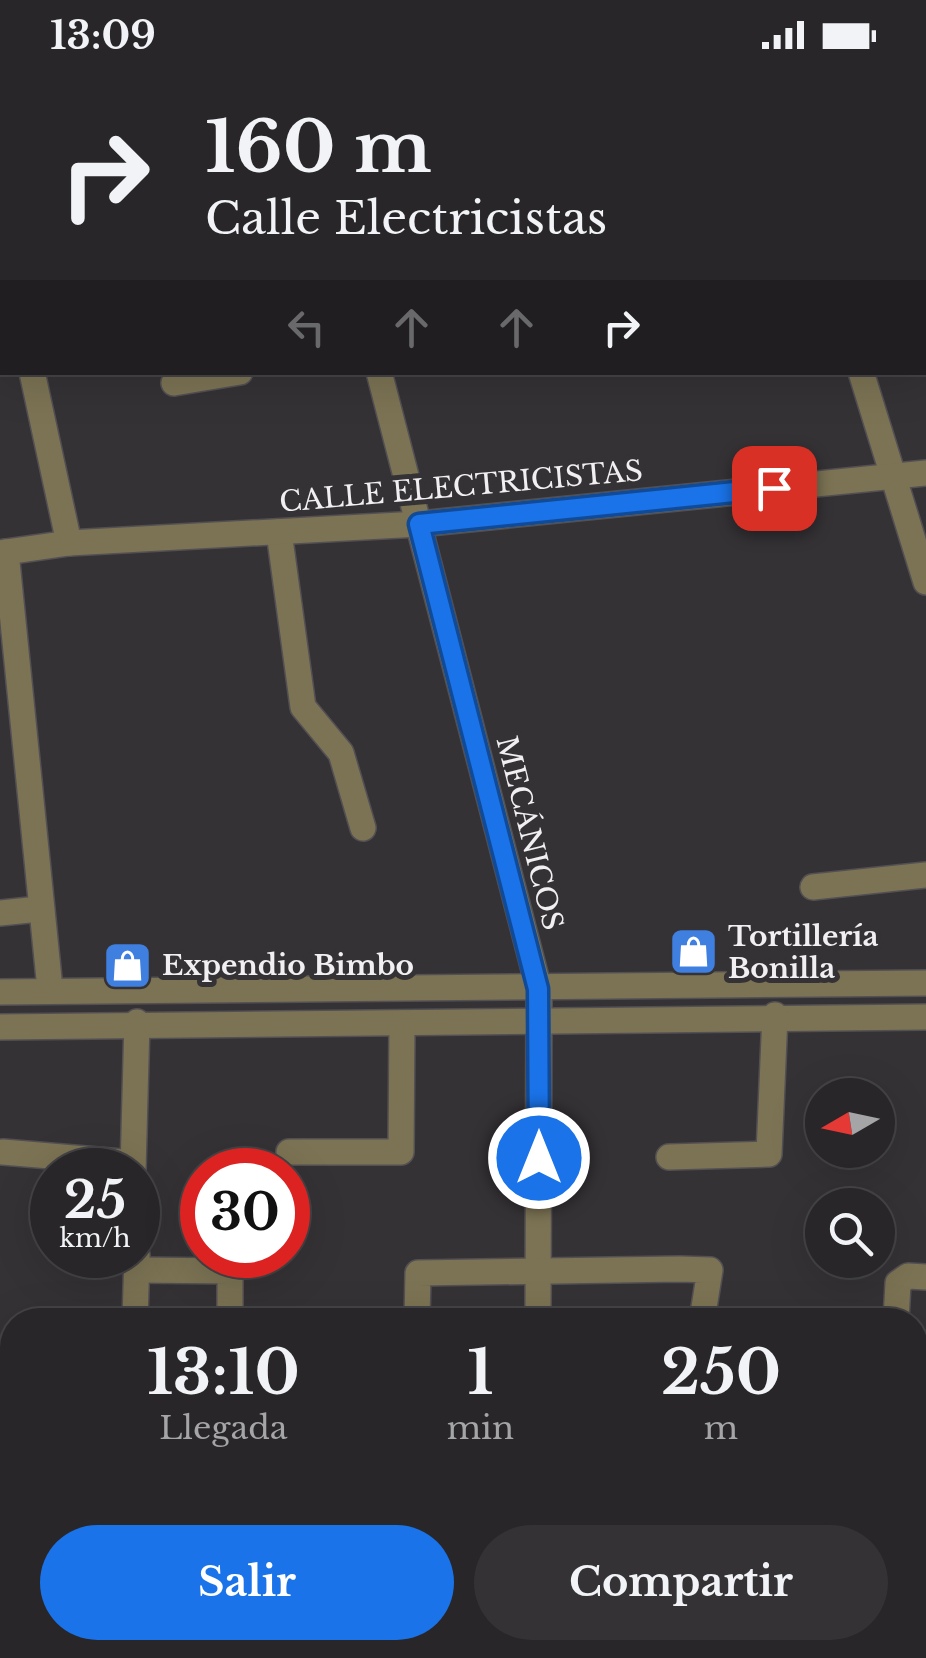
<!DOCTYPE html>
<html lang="es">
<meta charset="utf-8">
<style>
:root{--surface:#282628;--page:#343234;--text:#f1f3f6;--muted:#a5a5a8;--line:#444345;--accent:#1a73e8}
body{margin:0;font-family:"Libre Baskerville",serif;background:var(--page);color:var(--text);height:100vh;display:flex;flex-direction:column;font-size:38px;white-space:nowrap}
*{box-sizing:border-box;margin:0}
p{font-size:32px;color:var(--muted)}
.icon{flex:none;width:55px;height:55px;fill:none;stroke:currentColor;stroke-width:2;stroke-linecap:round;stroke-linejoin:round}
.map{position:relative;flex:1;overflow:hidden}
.panel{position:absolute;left:0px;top:1238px;width:928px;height:352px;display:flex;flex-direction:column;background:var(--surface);border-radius:40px 40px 0 0;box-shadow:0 10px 40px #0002,0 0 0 2px var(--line)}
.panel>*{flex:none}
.top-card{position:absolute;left:0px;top:0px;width:928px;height:305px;box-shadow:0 10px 40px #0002,0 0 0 2px var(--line);background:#282628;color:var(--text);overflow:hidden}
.needle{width:65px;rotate:261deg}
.controls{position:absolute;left:805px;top:1008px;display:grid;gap:20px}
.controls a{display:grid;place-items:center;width:90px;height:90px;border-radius:50%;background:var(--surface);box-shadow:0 10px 40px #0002,0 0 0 2px var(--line);font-size:50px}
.speed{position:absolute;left:30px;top:1078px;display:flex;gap:20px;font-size:50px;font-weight:700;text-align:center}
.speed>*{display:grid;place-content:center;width:130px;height:130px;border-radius:50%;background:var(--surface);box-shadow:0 10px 40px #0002,0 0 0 2px var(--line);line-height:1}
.speed small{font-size:25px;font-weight:400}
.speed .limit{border:15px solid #d22;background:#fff;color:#111}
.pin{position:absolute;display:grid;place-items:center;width:85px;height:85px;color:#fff;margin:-42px;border-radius:20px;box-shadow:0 5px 15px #0006}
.me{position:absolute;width:110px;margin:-55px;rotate:0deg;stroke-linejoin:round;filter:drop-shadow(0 0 8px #0008)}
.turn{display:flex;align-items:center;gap:35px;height:210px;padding:0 40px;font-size:45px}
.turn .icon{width:130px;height:130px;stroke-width:2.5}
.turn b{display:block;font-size:70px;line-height:85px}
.lanes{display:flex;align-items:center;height:95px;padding:0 40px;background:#0003;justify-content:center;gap:50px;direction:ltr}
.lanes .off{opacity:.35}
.eta{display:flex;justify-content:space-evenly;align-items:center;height:170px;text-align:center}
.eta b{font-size:60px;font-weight:700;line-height:70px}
.cta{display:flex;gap:20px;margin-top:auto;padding:20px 40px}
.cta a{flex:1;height:115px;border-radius:60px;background:var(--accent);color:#fff;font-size:40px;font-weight:700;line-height:115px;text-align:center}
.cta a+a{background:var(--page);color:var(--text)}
.status{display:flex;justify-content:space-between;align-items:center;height:70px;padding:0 50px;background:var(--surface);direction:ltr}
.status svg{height:28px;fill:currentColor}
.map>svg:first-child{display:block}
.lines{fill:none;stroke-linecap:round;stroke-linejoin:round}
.minor-casing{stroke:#535054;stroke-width:28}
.minor{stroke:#7c7354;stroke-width:25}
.route-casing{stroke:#114b97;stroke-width:25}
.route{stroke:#1a73e8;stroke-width:18}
.labels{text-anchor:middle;stroke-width:10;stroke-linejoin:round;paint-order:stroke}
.street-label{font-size:28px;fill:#f1eff1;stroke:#353236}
.poi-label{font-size:28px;font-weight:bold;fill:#f1eff1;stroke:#353236;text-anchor:start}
</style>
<div class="status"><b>13:09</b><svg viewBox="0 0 49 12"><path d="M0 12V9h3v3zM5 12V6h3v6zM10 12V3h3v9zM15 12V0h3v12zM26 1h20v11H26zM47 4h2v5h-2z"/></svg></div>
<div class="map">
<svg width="926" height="1588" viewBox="0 0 926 1588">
<rect width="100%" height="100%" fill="#353236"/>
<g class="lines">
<defs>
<g id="minor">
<path d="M292 0 293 2"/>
<path d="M772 0 773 2"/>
<path d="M494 2 533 0"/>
<path d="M0 157 2 169"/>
<path d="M925 237H926"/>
<path d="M32 302 69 473"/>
<path d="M379 302 539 919 538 1250"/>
<path d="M861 302 926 512"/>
<path d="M174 313 240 302"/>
<path d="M279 462 303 637 341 683 363 758"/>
<path d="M6 482 50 919"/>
<path d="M0 483 69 473 419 454 926 403"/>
<path d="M813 817 926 805"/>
<path d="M0 843 39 839"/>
<path d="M0 922 926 913"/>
<path d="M0 957 926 947"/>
<path d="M3 1082 133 1093"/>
<path d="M289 1082H401L402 953"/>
<path d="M669 1087 769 1084 775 945"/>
<path d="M133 1100 137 952"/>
<path d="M138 1200 230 1201V1250"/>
<path d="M135 1250 137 1185"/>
<path d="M417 1250 418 1203 680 1199 710 1200 702 1250"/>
<path d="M896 1250 898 1213 908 1206 926 1207"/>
<path d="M915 1415H926"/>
<path d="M128 1578V1588"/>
<path d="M772 1578V1588"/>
<path d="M536 1588V1578"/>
</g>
</defs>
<use href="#minor" class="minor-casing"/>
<use href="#minor" class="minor"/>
</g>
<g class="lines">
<defs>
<path id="route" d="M539 1088 538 919 419 454 774 418"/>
</defs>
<use href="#route" class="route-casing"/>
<use href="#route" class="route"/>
</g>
<defs>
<symbol id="shop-square" viewBox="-11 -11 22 22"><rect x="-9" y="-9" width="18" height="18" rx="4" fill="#3f7fe0" stroke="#353236"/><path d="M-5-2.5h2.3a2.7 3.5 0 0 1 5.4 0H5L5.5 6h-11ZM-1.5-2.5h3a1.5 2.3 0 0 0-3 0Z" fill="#fff"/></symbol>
</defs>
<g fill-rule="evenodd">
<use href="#shop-square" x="666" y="854" width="55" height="55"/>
<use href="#shop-square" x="100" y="868" width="55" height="55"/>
</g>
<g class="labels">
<g class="street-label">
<text transform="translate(461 416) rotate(-5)" y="10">CALLE ELECTRICISTAS</text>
<text transform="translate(530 763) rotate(76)" y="10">MECÁNICOS</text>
</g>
<g class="poi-label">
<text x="728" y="876">Tortillería<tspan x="728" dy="32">Bonilla</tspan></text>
<text x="162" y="905">Expendio Bimbo</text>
</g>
</g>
</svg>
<div class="controls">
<a><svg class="needle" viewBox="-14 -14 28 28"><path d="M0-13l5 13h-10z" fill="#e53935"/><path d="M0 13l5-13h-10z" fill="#a5a5a8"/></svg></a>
<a><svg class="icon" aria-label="search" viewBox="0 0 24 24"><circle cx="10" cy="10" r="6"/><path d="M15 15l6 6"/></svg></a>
</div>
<div class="speed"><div>25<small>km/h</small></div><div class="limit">30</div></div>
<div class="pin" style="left:774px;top:418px;background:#d93025"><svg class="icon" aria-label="arrive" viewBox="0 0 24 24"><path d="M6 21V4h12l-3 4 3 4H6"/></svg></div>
<svg class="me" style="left:539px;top:1088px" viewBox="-20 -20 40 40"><circle r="17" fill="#1a73e8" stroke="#fff" stroke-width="3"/><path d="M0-11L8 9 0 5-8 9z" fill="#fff"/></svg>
<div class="top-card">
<div class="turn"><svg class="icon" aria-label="right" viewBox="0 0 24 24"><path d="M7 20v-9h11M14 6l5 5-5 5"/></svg><div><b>160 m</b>Calle Electricistas</div></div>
<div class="lanes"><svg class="icon off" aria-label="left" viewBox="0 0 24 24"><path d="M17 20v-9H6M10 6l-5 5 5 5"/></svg><svg class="icon off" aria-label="ahead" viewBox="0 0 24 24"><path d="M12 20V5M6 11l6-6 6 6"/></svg><svg class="icon off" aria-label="ahead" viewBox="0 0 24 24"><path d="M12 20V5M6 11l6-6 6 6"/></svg><svg class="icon" aria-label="right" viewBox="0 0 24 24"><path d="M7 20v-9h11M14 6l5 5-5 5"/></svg></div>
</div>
<section class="panel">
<div class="eta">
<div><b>13:10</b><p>Llegada</p></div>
<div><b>1</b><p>min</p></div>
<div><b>250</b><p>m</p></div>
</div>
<div class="cta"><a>Salir</a><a>Compartir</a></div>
</section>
</div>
